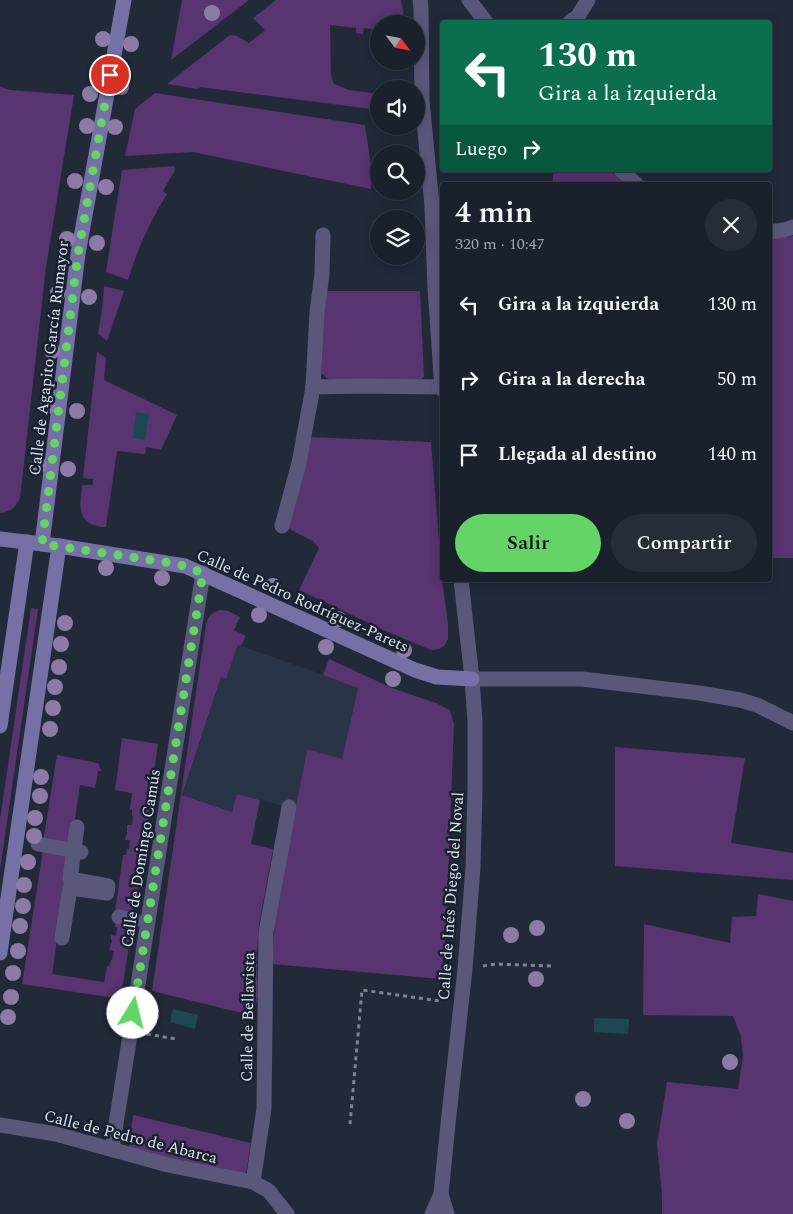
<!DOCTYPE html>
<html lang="es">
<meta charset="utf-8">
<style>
:root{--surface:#1a202c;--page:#272d38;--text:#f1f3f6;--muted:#9fa3a9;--line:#383e48;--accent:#64d467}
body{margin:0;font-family:Spectral,serif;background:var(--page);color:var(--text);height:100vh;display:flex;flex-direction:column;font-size:19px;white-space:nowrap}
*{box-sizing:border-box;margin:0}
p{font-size:16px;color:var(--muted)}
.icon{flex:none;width:28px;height:28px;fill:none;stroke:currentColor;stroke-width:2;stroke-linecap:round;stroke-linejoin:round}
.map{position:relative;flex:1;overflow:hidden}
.drawer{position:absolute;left:440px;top:182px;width:332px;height:400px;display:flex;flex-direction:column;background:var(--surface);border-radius:5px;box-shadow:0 2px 12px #0003,0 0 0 1px var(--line)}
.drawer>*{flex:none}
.guide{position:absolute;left:440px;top:20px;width:332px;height:152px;border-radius:5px;box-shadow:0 2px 12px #0003,0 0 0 1px var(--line);background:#0b6e4f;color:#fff;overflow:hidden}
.needle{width:32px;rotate:122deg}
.controls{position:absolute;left:370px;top:15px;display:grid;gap:10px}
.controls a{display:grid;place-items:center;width:55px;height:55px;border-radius:50%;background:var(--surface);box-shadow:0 2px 12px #0003,0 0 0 1px var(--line);font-size:25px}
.pin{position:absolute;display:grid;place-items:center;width:42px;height:42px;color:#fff;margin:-21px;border:2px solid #fff;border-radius:50%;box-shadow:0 1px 5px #0007}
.me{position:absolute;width:55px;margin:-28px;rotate:9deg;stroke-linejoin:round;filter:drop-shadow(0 0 4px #0008)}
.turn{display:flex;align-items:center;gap:18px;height:105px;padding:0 15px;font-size:22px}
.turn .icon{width:65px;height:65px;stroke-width:2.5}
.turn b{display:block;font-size:35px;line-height:42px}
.then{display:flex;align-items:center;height:48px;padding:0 15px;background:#0003;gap:10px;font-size:19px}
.round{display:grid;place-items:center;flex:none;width:52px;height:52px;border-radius:26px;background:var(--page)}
.headline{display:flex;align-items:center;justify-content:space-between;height:85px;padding:0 15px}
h1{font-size:30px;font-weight:600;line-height:38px}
.cta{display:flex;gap:10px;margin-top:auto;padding:10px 15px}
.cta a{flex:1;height:58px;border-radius:30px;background:var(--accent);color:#111;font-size:20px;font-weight:600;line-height:58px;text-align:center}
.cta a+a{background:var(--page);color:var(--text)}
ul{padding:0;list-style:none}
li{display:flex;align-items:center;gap:15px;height:75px;padding:0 15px}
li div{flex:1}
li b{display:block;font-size:19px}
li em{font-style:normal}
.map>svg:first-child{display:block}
.built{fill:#293449}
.green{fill:#583470}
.water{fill:#1e4851}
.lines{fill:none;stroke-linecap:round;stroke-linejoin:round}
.path{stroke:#7d8391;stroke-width:3;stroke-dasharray:4 4;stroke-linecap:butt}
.street{stroke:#5a587a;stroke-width:15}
.secondary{stroke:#7571a7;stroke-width:15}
.tree{fill:#8c7ca5}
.route{stroke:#64d467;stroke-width:9;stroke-dasharray:0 16.2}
.labels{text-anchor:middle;stroke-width:5;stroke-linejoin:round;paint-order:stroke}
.street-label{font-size:16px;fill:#dde2ed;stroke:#192130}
</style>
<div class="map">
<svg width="793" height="1214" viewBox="0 0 793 1214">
<rect width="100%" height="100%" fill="#222a3a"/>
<path class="built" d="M238 645 358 687 342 760 307 749 296 809 238 794 232 812 182 795 221 677 226 679Z"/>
<g class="green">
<path d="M182 0H249L171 60Z"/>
<path d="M276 0H401L405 24H379V30L364 28 363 34 356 33V28L330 25 331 74 334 84 349 90 379 94V110L200 87 198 89 167 84 230 35 237 36 249 43 265 30 253 18Z"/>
<path d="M0 87 10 90 74 95 46 267 20 498C15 508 12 511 0 513Z"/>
<path d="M155 93 365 125 371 167V189L193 152 125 156 135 109Z"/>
<path d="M173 166 175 167V170L163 191 167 194C150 221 137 250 128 280L106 272 122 170Z"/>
<path d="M554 170H610L625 185H552Z"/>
<path d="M793 236V558H770V239Z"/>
<path d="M104 286 124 291 107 341 98 334 102 310Z"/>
<path d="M324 291H420L424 377 421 379H328L321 373Z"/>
<path d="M97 352 106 358 104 380 177 415 161 450 146 447 145 454 117 451 106 527C103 527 100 527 97 526 75 521 81 501 82 485H93V479L83 478Z"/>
<path d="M309 437 431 442 442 580 448 624V639L444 646 439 649 432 650 426 648 388 632 299 590 319 548 313 541 289 529Z"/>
<path d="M31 608 38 609 0 870V820Z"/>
<path d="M219 610 228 611 240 617 234 630 246 636 241 646 238 645 226 679 221 677 182 795 232 812 237 794 260 800 251 844 273 849 259 924 257 952 258 997 255 1005 248 1010 246 1014 152 991 206 624C208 616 212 613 219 610Z"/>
<path d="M329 659 392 688 436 703 450 710 454 724 446 931 441 979 272 964 275 923 287 855 307 749 342 759 358 688 323 675Z"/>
<path d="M122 738 158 744 134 915 115 912 123 855H126L127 849H129L130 840H125L126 835H127V825H132L133 817 132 816V810L130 809 132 793 115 790Z"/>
<path d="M615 747 745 758 731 843 793 853V880L615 866Z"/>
<path d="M57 755 93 762 99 764 101 771H98L95 788 80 785 71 846 43 842Z"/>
<path d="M43 850 70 854 52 974 104 982 107 966H109L111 960H112L114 951 109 950 112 940H111V935L116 936 117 927H115L116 922 132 924 121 999 22 984Z"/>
<path d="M758 894 793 901V1214H662V1196L657 1144 667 1082 738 1089 743 1057 741 1037 733 1016 643 1015 644 924 730 943 732 917 756 916Z"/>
<path d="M133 1115 251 1143 246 1173 243 1175 129 1148Z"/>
</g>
<g class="water">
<path d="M136 412 149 414 145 440 133 438Z"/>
<path d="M173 1009 198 1015 195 1029 170 1022Z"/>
<path d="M594 1018 629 1019 628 1034 594 1032Z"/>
</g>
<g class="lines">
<g class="path">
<path d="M483 966 496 964 552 966"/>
<path d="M147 1034 176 1039"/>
<path d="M350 1124 362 990 440 1001"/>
</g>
<g class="street">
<path d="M420 0 421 8 422 100 432 206 435 288 442 389"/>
<path d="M469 0 486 22"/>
<path d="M570 22 578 16 588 0"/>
<path d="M621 170 637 185"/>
<path d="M770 232 784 230 793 227"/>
<path d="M313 387 317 312 322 274 323 235"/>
<path d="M282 526 299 463 313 387 360 386 442 387"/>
<path d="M472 679H582L699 693 740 700 757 705 793 723"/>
<path d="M38 844 81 852"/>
<path d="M119 917 135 920"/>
<path d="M62 938 70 888 107 893 108 886 70 879 77 827"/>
<path d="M0 1125 56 1134 168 1165 253 1182 269 1191 287 1214"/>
<path d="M112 1149 203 573"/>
<path d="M253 1182 264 1109 266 932 289 807"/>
<path d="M432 1214 441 1194"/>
<path d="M447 1214 441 1194 448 1124 465 969 473 868 475 791V721L472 679 461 580"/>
</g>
<g class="secondary">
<path d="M0 539 59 546 185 566 415 670 437 677 472 679"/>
<path d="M42 544 78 254 124 0"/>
<path d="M0 726 27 542"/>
<path d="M0 953 59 546"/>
</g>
</g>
<g class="tree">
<circle cx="212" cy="13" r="8"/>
<circle cx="103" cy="39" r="8"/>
<circle cx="131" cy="44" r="8"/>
<circle cx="121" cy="87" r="8"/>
<circle cx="90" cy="94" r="8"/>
<circle cx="87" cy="126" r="8"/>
<circle cx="115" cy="127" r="8"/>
<circle cx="75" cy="181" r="8"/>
<circle cx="106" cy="187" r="8"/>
<circle cx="67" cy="239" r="8"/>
<circle cx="97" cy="243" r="8"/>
<circle cx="58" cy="293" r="8"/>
<circle cx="89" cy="297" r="8"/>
<circle cx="52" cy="351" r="8"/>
<circle cx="48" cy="406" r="8"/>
<circle cx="77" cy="411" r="8"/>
<circle cx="39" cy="465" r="8"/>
<circle cx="68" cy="469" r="8"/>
<circle cx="106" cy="568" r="8"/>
<circle cx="162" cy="578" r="8"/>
<circle cx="273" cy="586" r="8"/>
<circle cx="259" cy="615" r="8"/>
<circle cx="338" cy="619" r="8"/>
<circle cx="65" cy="623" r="8"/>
<circle cx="61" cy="644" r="8"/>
<circle cx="326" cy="647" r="8"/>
<circle cx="404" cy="650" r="8"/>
<circle cx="59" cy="667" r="8"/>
<circle cx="393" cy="679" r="8"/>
<circle cx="55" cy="687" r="8"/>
<circle cx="53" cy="708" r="8"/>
<circle cx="50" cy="729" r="8"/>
<circle cx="41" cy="777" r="8"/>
<circle cx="40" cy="796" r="8"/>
<circle cx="35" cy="818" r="8"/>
<circle cx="34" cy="836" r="8"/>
<circle cx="28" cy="862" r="8"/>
<circle cx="24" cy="885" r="8"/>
<circle cx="23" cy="906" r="8"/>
<circle cx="20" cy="926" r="8"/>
<circle cx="537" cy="928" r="8"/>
<circle cx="511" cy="935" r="8"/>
<circle cx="18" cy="951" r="8"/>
<circle cx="13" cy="973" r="8"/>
<circle cx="536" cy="979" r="8"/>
<circle cx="11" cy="997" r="8"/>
<circle cx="8" cy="1017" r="8"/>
<circle cx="730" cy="1062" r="8"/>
<circle cx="583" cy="1099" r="8"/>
<circle cx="627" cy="1121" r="8"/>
</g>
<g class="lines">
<path class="route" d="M110 75 78 254 42 544 165 562 185 566 203 573 133 1013"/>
</g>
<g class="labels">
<g class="street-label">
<text transform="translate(48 358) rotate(-83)" y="6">Calle de Agapito García Rumayor</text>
<text transform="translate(303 600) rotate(24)" y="6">Calle de Pedro Rodríguez-Parets</text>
<text transform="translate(140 858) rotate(-81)" y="6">Calle de Domingo Camús</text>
<text transform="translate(450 896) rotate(-86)" y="6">Calle de Inés Diego del Noval</text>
<text transform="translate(247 1017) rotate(-89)" y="6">Calle de Bellavista</text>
<text transform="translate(131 1136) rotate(14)" y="6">Calle de Pedro de Abarca</text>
</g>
</g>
</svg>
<div class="controls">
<a><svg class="needle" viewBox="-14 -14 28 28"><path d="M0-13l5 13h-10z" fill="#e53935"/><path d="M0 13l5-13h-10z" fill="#9fa3a9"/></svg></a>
<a><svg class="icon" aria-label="sound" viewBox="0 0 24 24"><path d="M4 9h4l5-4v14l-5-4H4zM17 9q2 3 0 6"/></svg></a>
<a><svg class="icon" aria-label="search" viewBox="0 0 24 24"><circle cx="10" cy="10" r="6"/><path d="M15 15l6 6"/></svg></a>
<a><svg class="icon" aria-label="layers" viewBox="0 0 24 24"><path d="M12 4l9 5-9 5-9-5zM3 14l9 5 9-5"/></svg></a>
</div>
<div class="pin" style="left:110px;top:75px;background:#d93025"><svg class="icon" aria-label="arrive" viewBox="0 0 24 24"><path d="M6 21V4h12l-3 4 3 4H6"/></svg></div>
<svg class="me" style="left:133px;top:1013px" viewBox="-20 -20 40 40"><circle r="19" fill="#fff"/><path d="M0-13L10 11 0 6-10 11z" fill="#64d467"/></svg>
<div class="guide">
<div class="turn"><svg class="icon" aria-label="left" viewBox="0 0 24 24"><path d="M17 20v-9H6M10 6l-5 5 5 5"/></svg><div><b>130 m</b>Gira a la izquierda</div></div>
<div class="then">Luego<svg class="icon" aria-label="right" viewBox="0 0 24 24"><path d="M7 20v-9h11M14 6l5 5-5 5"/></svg></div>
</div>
<section class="drawer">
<div class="headline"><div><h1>4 min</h1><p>320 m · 10:47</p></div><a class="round"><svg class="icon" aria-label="close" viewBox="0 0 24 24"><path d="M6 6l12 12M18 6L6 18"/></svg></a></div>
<ul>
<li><svg class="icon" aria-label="left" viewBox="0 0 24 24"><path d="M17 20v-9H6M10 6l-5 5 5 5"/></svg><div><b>Gira a la izquierda</b></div><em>130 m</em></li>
<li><svg class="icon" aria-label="right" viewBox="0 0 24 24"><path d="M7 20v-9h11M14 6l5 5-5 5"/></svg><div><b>Gira a la derecha</b></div><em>50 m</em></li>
<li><svg class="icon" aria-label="arrive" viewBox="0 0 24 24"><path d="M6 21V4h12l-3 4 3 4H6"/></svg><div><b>Llegada al destino</b></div><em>140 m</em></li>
</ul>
<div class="cta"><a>Salir</a><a>Compartir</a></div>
</section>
</div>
